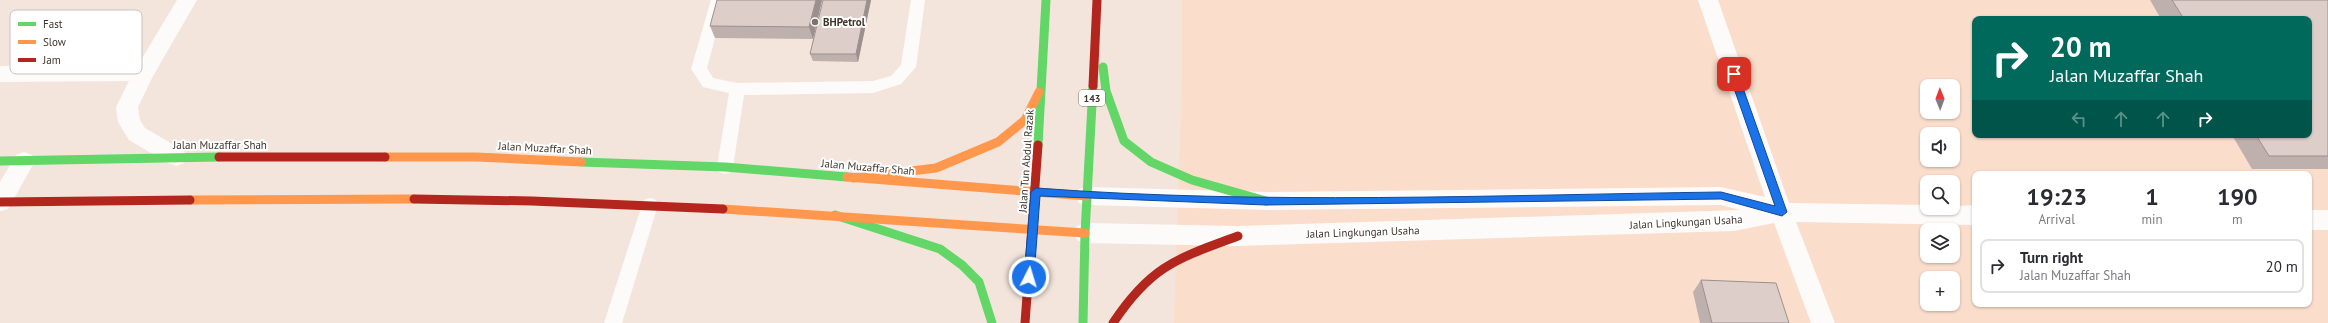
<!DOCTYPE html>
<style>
:root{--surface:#fff;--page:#f7f7f7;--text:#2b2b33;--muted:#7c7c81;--line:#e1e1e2}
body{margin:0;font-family:"PT Sans",sans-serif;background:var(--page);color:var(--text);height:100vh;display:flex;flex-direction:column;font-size:15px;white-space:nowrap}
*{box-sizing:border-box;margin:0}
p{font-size:13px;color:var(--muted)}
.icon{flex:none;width:22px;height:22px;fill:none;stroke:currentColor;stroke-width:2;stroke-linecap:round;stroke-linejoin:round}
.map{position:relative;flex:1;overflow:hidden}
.drawer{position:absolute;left:1972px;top:171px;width:340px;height:136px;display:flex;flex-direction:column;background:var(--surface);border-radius:8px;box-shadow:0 1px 3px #0004}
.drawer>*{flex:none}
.top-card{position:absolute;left:1972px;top:16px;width:340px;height:122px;border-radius:8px;box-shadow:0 1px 3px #0004;background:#00695c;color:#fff;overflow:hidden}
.needle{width:26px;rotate:359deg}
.controls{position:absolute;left:1920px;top:79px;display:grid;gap:8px}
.controls a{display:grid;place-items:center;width:40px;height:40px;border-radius:8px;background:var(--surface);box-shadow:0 1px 3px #0004;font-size:20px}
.pin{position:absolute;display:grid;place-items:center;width:34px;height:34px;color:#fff;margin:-17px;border-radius:8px;box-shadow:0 2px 6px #0006}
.me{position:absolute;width:44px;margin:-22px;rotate:5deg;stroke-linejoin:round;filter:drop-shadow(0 0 3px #0008)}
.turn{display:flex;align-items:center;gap:14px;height:84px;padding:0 12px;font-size:18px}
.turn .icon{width:52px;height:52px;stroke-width:2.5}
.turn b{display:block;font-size:28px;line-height:34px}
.lanes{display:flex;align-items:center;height:38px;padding:0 12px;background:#0003;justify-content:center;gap:20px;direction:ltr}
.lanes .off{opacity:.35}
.eta{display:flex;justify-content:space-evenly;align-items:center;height:68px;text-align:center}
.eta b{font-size:24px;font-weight:600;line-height:28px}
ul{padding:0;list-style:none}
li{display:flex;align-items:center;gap:12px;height:54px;margin:0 8px 6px;padding:0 4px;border:2px solid var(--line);border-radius:8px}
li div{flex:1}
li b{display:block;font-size:15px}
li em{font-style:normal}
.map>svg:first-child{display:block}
.built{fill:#faddca;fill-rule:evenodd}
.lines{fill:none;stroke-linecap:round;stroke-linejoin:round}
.lane{fill:#fdfbfa;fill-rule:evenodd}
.street{fill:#fdfbfa;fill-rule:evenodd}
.fast{stroke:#63d668;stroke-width:9}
.slow{stroke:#ff974d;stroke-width:9}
.jam{stroke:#b3261e;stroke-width:9}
.wall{fill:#beb1ad}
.shaded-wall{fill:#9b908d}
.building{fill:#ddcec9;stroke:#9b908d}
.route{fill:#1a73e8;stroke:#114b97}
.poi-dot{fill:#7f7269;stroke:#fff;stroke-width:1.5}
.labels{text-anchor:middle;stroke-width:4;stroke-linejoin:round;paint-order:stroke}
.shield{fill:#fff;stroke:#79716b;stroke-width:1}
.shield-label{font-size:10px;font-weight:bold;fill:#40342b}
.poi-label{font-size:11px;font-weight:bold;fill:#40342b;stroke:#fff;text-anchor:start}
.street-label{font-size:11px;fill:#40342b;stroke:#fff}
.key{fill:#fff;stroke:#c6c2bf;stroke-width:1}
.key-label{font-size:11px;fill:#40342b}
</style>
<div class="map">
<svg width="2328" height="323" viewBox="0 0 2328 323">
<rect width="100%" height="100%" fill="#f4e5dc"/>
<path class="built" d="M1182 0H2328V323H1174L1182 80ZM1975 19H2309V135H1975ZM1927 86H1953V112H1927ZM1927 134H1953V160H1927ZM1975 174H2309V304H1975ZM1927 182H1953V208H1927ZM1927 230H1953V256H1927ZM1927 278H1953V304H1927Z"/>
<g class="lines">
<g class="lane">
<path d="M711 0H725L707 68 713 78 737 83 873 81 891 76 901 65 911 0H925L916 67 901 84 873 93 744 95 733 167 731 172 725 174 719 172 717 167 729 93 703 87 691 69Z"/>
<path d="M650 198 656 200 658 205 622 323H604L642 205 644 200Z"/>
</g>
<g class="street">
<path d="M177 0H197L153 76 138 107 140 120 145 128 184 151 187 157 184 163 176 166 168 163 129 140 118 122 116 107 129 81 0 82V66L138 65Z"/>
<path d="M1698 0H1718L1789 203 1927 205V208L1975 205V225L1796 222 1835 323H1811L1774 223 1734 231 1238 246 1085 243 1077 240 1074 233 1077 226 1085 223 1238 226 1740 210 1721 205 1266 210 1087 205 1079 203 1076 196 1079 189 1087 187 1266 192 1721 187 1765 197Z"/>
<path d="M24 152 32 155 35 161 8 209 0 211V182L16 155Z"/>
<rect x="2309" y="210" width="19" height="20"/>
</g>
<g class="fast">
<path d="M1103 67 1106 91 1124 141 1151 162 1192 180 1266 201"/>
<path d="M1038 145 1046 0"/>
<path d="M0 161 219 157"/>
<path d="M581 162 725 167 847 177"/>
<path d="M835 215 940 249 962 265 979 282 992 323"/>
<path d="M1083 323 1085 233 1093 86"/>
</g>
<g class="slow">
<path d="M385 157H476L581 162"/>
<path d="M847 177 1087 196"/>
<path d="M853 178 936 168 998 142 1025 120 1039 92"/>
<path d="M190 200 414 199"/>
<path d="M723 209 1085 233"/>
</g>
<g class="jam">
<path d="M1093 86 1097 0"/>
<path d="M219 157H385"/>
<path d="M414 199 532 201 723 209"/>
<path d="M0 202 190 200"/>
<path d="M1025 323 1038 145"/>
<path d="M1113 323C1151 266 1176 259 1238 236"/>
</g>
</g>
<g class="wall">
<path d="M822 0 813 39 715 38 710 26Z"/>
<path d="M871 0 858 62 813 61 810 54Z"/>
<path d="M2150 0H2328V169H2252L2232 135H2309V19H2161Z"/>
<path d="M1701 280 1789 323H1700L1693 292Z"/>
</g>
<g class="shaded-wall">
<path d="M816 0H822L813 39 809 27Z"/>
<path d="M867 0H871L858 62 856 54Z"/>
</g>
<g class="building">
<path d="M717 0H816L809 27 710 26Z"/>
<path d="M823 0H867L856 54H810Z"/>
<path d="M2172 0H2328V156H2269L2256 135H2309V19H2184Z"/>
<path d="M1701 280 1776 283 1789 323H1712Z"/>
</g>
<path class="route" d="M1734 70 1738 74 1787 212 1782 216 1721 199 1266 205 1040 196 1034 277 1029 281 1024 277 1031 192 1036 188C1264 205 1493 195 1721 192L1775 206 1729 74Z"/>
<circle class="poi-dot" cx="815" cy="22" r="4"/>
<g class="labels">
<rect class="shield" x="1079" y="90" width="26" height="16" rx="3"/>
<g class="shield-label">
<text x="1092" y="102">143</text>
</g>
<g class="poi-label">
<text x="823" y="26">BHPetrol</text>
</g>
<g class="street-label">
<text x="220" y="149">Jalan Muzaffar Shah</text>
<text transform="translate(545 148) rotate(3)" y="4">Jalan Muzaffar Shah</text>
<text transform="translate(1026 161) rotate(-86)" y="4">Jalan Tun Abdul Razak</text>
<text transform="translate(868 167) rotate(5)" y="4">Jalan Muzaffar Shah</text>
<text transform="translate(1686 222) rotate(-3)" y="4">Jalan Lingkungan Usaha</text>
<text transform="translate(1363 232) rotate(-2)" y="4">Jalan Lingkungan Usaha</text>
</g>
</g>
<rect x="10" y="10" width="132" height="64" rx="6" class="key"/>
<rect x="18" y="22" width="18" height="4" fill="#63d668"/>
<rect x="18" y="40" width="18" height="4" fill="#ff974d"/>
<rect x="18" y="58" width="18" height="4" fill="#b3261e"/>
<g class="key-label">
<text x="43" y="28">Fast</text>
<text x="43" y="46">Slow</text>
<text x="43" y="64">Jam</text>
</g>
</svg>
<div class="controls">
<a><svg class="needle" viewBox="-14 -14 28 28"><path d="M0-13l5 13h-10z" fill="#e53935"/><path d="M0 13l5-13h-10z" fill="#7c7c81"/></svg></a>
<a><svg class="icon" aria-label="sound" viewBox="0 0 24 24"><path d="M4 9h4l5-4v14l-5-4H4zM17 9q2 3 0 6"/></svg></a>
<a><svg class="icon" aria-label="search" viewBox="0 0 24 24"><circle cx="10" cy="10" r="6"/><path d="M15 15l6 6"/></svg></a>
<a><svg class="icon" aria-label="layers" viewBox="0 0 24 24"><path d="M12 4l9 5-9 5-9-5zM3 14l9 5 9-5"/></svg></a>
<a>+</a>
</div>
<div class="pin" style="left:1734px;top:74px;background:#d93025"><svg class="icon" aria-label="arrive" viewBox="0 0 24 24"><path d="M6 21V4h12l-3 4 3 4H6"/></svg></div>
<svg class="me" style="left:1029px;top:277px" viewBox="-20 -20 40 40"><circle r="17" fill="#1a73e8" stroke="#fff" stroke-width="3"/><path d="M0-11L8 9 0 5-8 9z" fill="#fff"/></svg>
<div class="top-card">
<div class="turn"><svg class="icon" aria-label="right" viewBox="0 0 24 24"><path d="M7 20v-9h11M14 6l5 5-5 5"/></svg><div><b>20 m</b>Jalan Muzaffar Shah</div></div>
<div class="lanes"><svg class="icon off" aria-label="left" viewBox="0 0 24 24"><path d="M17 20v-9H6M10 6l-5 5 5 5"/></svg><svg class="icon off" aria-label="ahead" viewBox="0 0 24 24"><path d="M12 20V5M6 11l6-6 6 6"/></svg><svg class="icon off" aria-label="ahead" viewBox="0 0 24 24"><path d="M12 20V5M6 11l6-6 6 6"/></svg><svg class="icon" aria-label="right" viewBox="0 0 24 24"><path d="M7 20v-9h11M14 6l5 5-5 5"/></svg></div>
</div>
<section class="drawer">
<div class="eta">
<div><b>19:23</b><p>Arrival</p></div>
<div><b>1</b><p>min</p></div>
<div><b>190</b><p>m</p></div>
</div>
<ul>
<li><svg class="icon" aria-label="right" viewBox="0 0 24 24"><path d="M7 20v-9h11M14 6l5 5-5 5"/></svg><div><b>Turn right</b><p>Jalan Muzaffar Shah</p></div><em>20 m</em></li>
</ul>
</section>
</div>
